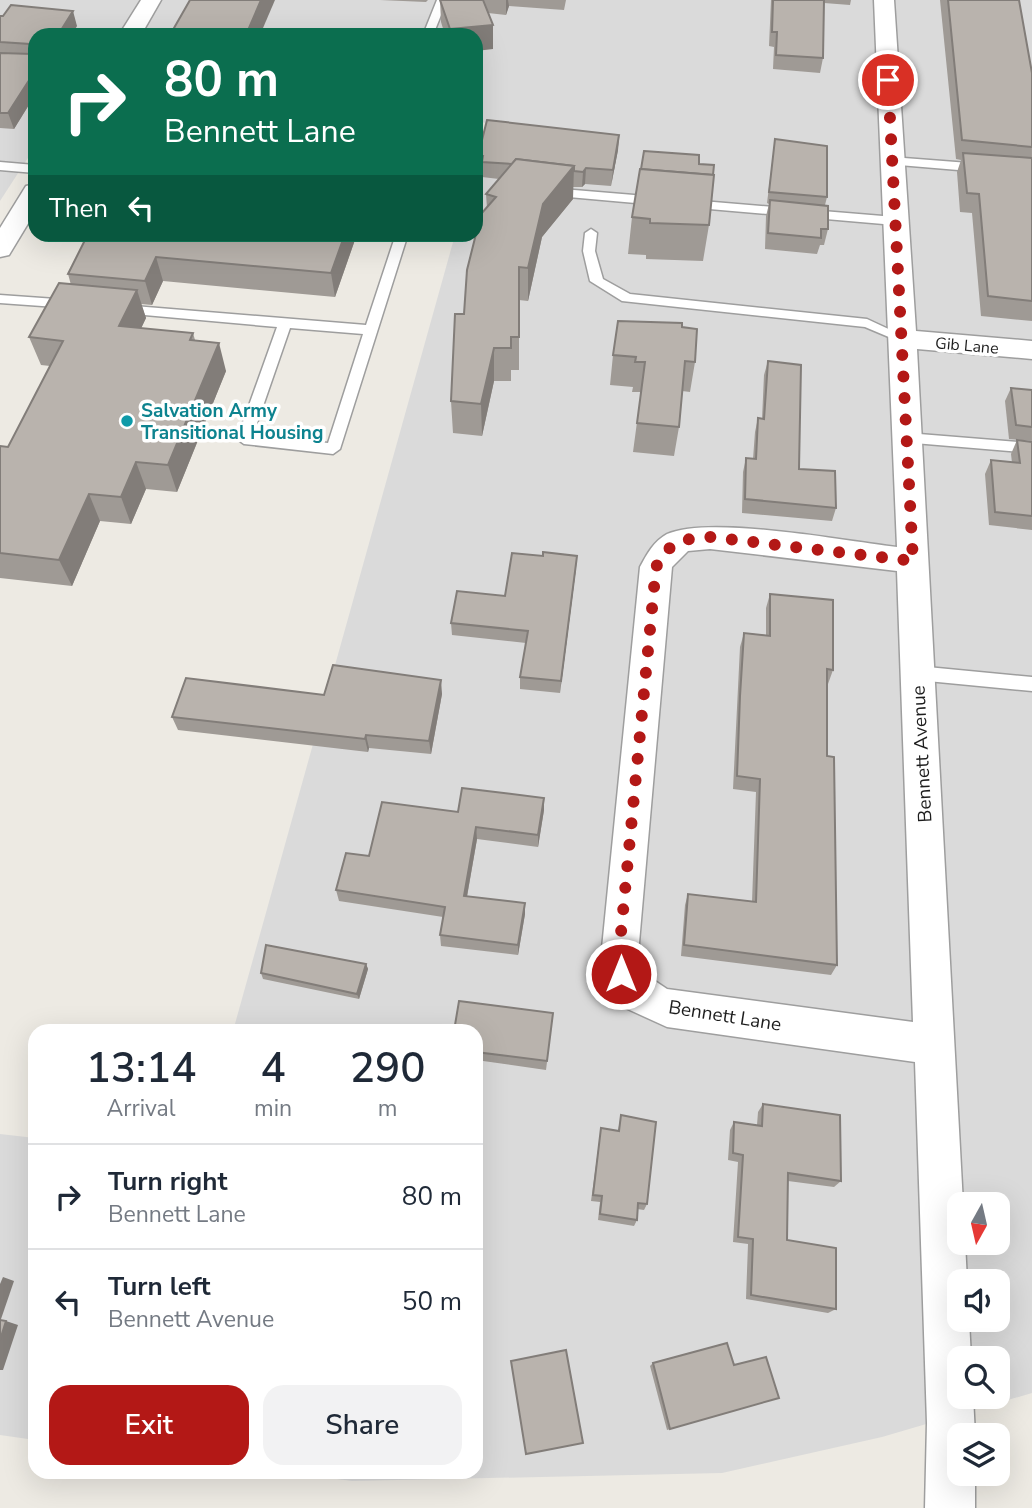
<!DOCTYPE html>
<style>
:root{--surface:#fff;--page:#f2f2f3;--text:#1f2937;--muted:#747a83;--line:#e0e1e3;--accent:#b31816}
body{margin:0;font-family:"Nunito Sans",sans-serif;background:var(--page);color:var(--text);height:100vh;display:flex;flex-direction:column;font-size:26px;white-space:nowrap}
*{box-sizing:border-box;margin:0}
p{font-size:23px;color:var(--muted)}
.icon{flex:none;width:38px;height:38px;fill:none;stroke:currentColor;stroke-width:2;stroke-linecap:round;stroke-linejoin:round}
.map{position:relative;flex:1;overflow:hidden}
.details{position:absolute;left:28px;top:1024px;width:455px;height:455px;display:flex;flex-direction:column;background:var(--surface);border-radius:21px;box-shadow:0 7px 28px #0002}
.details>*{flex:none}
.guide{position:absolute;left:28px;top:28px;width:455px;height:214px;border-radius:21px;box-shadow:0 7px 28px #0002;background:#0b6e4f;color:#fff;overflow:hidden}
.needle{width:46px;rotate:188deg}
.tools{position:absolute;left:947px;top:1192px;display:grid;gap:14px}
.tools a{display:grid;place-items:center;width:63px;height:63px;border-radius:14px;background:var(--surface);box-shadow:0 7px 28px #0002;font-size:35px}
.pin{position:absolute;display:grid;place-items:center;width:60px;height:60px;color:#fff;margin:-30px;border:4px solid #fff;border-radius:50%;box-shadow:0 2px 7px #0007}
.me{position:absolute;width:77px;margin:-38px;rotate:0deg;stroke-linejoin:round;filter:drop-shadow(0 0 5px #0008)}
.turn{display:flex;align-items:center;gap:24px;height:147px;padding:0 21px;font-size:32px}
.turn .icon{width:91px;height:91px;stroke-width:2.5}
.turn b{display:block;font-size:49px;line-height:60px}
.then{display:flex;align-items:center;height:66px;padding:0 21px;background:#0003;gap:14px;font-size:26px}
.eta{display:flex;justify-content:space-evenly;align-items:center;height:119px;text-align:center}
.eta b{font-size:42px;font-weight:600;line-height:49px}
.cta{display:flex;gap:14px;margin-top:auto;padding:14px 21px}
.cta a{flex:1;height:80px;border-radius:21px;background:var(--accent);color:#fff;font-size:28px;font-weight:600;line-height:80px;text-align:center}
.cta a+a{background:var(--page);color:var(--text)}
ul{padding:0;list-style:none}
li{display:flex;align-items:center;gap:21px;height:105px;padding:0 21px;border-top:2px solid var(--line)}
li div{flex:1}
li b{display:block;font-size:26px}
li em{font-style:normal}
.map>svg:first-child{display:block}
.residential{fill:#dadada;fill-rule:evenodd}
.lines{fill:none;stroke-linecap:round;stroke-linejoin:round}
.service-casing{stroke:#9e9e9e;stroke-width:3}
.minor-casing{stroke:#9e9e9e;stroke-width:3}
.service{fill:#fff;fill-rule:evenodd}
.minor{fill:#fff;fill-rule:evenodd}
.wall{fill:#9f9a95}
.shaded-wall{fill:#827d79}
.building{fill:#b9b3ad;stroke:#827d79;stroke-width:2}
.route{stroke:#b31816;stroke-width:12;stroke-dasharray:0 21.6}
.culture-dot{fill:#0f9aa8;stroke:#fff;stroke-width:2.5}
.labels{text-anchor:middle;stroke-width:7;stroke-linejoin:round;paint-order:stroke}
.far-street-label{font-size:16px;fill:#1d1d1d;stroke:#fff}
.culture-label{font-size:19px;font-weight:bold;fill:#0d838f;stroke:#fff;text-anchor:start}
.street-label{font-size:19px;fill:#1d1d1d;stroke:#fff}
</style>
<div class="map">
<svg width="1032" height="1508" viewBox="0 0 1032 1508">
<rect width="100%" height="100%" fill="#edeae3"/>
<g class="residential">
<path d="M0 0H1032V1393L882 1437 722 1473 352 1481 283 1472H476V1031H233L455 235 476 234V160L486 123 476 121V35H35V147L0 201ZM959 1204H998V1242H959ZM959 1281H998V1320H959ZM959 1358H998V1396H959Z"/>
<path d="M0 1134 35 1138V1440L0 1435Z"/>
</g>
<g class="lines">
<defs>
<g id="service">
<path d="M437 0H447L433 35H423Z"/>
<path d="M891 157 982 164 988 168 982 172 887 164 885 161Z"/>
<path d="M0 162 35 165V173L0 170Z"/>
<path d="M550 188 658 197 664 201 658 205 546 195V189Z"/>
<path d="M690 200 895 217 901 221 895 225 686 207 684 204Z"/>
<path d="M591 229 597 233 595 251 603 279 630 294 867 319 910 339 903 343 865 327 622 301 590 281 583 251 585 233Z"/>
<path d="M396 234H408L340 449 333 454 244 444 237 439 277 327 122 313 115 309 122 305 366 325ZM290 328 363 334 328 443 253 435Z"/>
<path d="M0 295 70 300 77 304 70 308 0 303Z"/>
<path d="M907 433 1032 443V453L902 442V434Z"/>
<path d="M917 666 1032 677V691L917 680 909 673Z"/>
</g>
<g id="minor">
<path d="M141 0H161L141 35H119Z"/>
<path d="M874 0H894L916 331 1032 341V359L917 349 963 1204H959V1242H965L967 1281H959V1320H969L971 1358H959V1396H973L975 1435H959V1474H975V1508H925L927 1423 915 1062 667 1027 621 1006 605 979 601 958 640 567C647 554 654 541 667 534 710 515 845 541 897 547ZM710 549 897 571 913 1022 667 989 643 973 639 943 672 567 688 551Z"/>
<path d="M35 184V212L9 255 0 257V228L26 186Z"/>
</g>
</defs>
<use href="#service" class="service-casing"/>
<use href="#minor" class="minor-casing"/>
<use href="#service" class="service"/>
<use href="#minor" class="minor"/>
</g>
<g class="wall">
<path d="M380 0H428L426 2Z"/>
<path d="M440 0H566L564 10 509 6 506 15 488 13 493 49 476 35H445L441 22Z"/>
<path d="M771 0H851L850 5 824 3 823 58 820 73 773 69 774 47 769 46Z"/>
<path d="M940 0H1019L1032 73V321L981 316 972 213 960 212 957 172 961 160 956 159Z"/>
<path d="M0 16 77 26 35 35V95L14 129 0 128Z"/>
<path d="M619 135 618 150 611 186 585 184 582 187H573V199L542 237 528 301 519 300V370H511V381H494L482 436 453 433 451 401 464 314 487 208 486 194 499 179 482 177V172H478V156Z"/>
<path d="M775 139 827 197 825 205 828 229 824 245H820L817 254 765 249 766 216 769 204 767 203Z"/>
<path d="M699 164 709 225 703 261 646 259V255L628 254 632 217Z"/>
<path d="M88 234H357L335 297 163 281 152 305 141 304 146 318 141 328 193 333 195 340 226 371 177 492 146 489 131 524 100 521 72 586 0 578V446L8 447 50 366 41 365 29 337 71 285 68 274Z"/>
<path d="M682 327 695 362 690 392 682 391 679 427 674 456 633 452 641 392H632L633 387 610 385 613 355Z"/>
<path d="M768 361 799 469 836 508 832 521 742 513 743 472 746 458 753 459 755 432 758 418 762 419 764 375Z"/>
<path d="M1011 388 1032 390V441L1009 439 1005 401Z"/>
<path d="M1017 440 1032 442V530L989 525 985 474 991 460 1012 463 1011 454Z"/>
<path d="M576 568 560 693 520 689V677L526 643 452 635 451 623 505 596Z"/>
<path d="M770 594 833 670 828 684 827 756 837 965 831 975 681 956 685 905 688 894 752 902 756 792 733 789 740 647 744 633 766 635V608Z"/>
<path d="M442 694 431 754 369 748 368 752 178 730 172 717 324 695Z"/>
<path d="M544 810 538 847 477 839 467 897 525 903V914L518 955 441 946 440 935 443 917 339 901 336 890 369 856 458 812Z"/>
<path d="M366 964 368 969 359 999 263 979 261 973Z"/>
<path d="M552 1022 546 1070 476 1060V1031Z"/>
<path d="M763 1104 841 1181 834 1187 788 1181 787 1240 836 1309 828 1313 746 1299 748 1244 733 1242 738 1162 728 1160 730 1130 734 1122 757 1125 758 1112Z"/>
<path d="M621 1115 647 1204 644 1210 637 1209V1220L634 1226 598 1220 600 1202 591 1201 601 1128 618 1131Z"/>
<path d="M653 1363 734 1365 779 1398 667 1430 650 1366Z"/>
</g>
<g class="shaded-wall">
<path d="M261 0H275L260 35H246Z"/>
<path d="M506 0H508L509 6 506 15Z"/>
<path d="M73 11 77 26 72 35H58Z"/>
<path d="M493 25V49L476 51V35H450V29Z"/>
<path d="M35 71V95L14 129 8 113Z"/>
<path d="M619 135 618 150 611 186 613 170Z"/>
<path d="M574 166 573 199 542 237 528 301V268L543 204Z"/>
<path d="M586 168 585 184 582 187 583 172Z"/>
<path d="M345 234H357L335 297 331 273Z"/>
<path d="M156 257 163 281 152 305 145 281Z"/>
<path d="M137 290 146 318 129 354 119 326Z"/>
<path d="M219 343 226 371 177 492 168 465Z"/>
<path d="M494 348V381L482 436 481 404Z"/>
<path d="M136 462 146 489 131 524 121 497Z"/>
<path d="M89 494 100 521 72 586 59 560Z"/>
<path d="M577 556 576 568 560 693 561 681Z"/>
<path d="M441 680 442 694 431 754 429 741Z"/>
<path d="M366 735 369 748 368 752 365 739Z"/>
<path d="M544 798V810L538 847V835Z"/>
<path d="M476 827 477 839 465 907 464 896Z"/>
<path d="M525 903V914L518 955V945Z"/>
<path d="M366 964 368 969 359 999 357 994Z"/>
<path d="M3 1277 14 1281 0 1322V1284Z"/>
<path d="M6 1321 18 1325 3 1370H0V1340Z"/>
</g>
<g class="building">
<path d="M190 0H261L246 35H170Z"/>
<path d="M440 0H483L493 25 450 29Z"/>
<path d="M773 0H824L823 58 776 55 777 32H772Z"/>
<path d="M948 0H1019L1032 73V147L962 140Z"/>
<path d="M11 5 73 11 58 35H35V71L8 113H0V53L32 54 30 44 0 42V16H3Z"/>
<path d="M487 120 619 135 613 170 586 168 583 172 574 171V166L516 159 512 164 482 162 483 156H478Z"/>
<path d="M775 139 827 146V197L769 192Z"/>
<path d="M644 151 699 155V164L714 165 713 175 641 169Z"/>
<path d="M963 153 1032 158V301L988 296 979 194 967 193Z"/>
<path d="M516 159 574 166 543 204 528 268 519 267V337H511V348H494L481 404 451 401 455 314H464L467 270 481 214 496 197 486 194Z"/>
<path d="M640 169 714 175 709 225 650 223V219L632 217Z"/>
<path d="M770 200 828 206V229H821V238L768 233Z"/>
<path d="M88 234H345L331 273 156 257 145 281 68 274Z"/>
<path d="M59 283 137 290 119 326 193 333 190 340 219 343 168 465 136 462 121 497 89 494 59 560 0 553V446L8 447 63 341 29 337Z"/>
<path d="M618 321 682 323V327L697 329 695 362 685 361 679 427 637 423 645 362H635L636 357 613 355Z"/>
<path d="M768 361 801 365 799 469 835 471 836 508 745 499 746 458 756 459 758 418 764 419Z"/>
<path d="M1011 388 1032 390V427L1016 425Z"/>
<path d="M1017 440 1032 442V516L995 512 991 460 1020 463Z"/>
<path d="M543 552 577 556 561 681 520 677 528 631 451 623 457 591 505 596 512 553 543 556Z"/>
<path d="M770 594 833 600V670L827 669V756L834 757 837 965 684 945 688 894 756 902 760 779 737 776 740 696 744 633 770 636Z"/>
<path d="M333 665 441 680 429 741 366 735 365 739 172 717 186 678 324 695Z"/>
<path d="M462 788 544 798 538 835 476 827 464 896 525 903 518 945 440 935 445 907 336 890 346 853 369 856 382 802 458 812Z"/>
<path d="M266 945 366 964 357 994 261 973Z"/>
<path d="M459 1001 553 1013 547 1061 476 1052V1031H454Z"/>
<path d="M763 1104 840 1115 841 1181 788 1173 787 1240 836 1248V1309L751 1295 753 1239 738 1237 743 1155 733 1153 734 1122 762 1126Z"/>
<path d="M621 1115 656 1122 647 1204 638 1203 637 1220 600 1214 602 1196 593 1195 601 1128 619 1131Z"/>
<path d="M0 1320 6 1321 0 1340Z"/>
<path d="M727 1343 734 1365 766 1357 779 1398 670 1429 653 1363Z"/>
<path d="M566 1350 583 1443 526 1454 511 1361Z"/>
</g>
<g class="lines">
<path class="route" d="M621 974 620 943 656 567C669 541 682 539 710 537L913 561 888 80"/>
</g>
<circle class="culture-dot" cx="127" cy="421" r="7"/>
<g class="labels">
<g class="far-street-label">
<text transform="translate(967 345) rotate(5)" y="6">Gib Lane</text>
</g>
<g class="culture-label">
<text x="141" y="417">Salvation Army<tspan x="141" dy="22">Transitional Housing</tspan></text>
</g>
<g class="street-label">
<text transform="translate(921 754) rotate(-93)" y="7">Bennett Avenue</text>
<text transform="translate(725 1015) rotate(9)" y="7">Bennett Lane</text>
</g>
</g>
</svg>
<div class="tools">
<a><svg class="needle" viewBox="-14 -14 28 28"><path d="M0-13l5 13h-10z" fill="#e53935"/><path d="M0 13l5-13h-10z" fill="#747a83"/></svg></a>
<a><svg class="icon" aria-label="sound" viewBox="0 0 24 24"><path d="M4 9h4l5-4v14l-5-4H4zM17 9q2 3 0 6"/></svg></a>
<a><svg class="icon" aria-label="search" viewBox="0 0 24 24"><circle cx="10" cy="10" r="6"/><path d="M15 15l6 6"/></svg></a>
<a><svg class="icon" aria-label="layers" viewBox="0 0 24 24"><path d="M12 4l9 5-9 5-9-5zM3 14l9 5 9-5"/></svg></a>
</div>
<div class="pin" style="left:888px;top:80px;background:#d93025"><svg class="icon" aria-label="arrive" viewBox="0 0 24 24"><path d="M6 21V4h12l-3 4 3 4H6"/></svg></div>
<svg class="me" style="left:621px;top:974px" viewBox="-20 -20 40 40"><circle r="17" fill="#b31816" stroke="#fff" stroke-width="3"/><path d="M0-11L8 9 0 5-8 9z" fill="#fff"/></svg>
<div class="guide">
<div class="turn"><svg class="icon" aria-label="right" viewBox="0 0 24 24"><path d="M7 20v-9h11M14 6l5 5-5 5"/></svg><div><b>80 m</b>Bennett Lane</div></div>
<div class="then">Then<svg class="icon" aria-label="left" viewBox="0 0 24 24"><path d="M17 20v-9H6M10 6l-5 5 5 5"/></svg></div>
</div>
<section class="details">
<div class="eta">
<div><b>13:14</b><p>Arrival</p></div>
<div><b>4</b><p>min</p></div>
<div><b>290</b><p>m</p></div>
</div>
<ul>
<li><svg class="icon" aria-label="right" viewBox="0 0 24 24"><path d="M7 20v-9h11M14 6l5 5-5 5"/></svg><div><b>Turn right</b><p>Bennett Lane</p></div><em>80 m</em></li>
<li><svg class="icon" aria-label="left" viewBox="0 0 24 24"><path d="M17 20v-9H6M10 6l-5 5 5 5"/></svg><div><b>Turn left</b><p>Bennett Avenue</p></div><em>50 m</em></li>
</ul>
<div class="cta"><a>Exit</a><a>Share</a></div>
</section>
</div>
